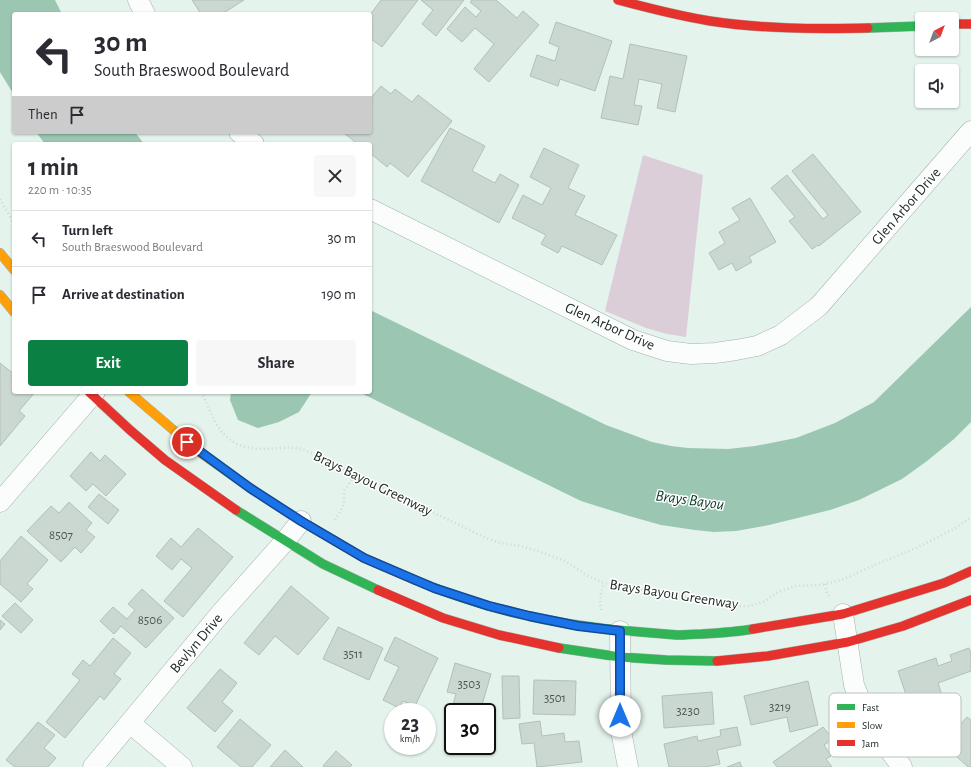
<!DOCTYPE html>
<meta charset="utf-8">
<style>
:root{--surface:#fff;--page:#f7f7f7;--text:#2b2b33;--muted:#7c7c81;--line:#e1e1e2;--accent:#0b8043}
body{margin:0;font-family:"Alegreya Sans",sans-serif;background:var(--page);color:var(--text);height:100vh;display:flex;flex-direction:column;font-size:15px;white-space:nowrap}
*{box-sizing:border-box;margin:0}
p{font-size:13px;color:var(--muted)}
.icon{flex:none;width:22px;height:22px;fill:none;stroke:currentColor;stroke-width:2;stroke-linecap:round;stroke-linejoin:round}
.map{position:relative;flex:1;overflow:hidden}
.side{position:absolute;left:12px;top:142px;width:360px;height:252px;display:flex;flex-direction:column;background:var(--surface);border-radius:4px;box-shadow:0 1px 3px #0004}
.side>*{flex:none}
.top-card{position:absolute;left:12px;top:12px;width:360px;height:122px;border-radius:4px;box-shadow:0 1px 3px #0004;background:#fff;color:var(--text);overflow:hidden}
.needle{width:26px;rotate:41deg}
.fabs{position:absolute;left:915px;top:12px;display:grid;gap:8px}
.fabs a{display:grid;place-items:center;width:44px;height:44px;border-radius:4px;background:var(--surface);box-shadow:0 1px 3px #0004;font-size:20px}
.speed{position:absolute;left:384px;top:703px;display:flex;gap:8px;font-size:20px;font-weight:700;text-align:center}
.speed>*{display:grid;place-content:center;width:52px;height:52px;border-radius:50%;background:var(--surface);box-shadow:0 1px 3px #0004;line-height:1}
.speed small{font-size:10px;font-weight:400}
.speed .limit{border:2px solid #111;border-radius:6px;background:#fff;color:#111}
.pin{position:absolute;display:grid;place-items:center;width:34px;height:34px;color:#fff;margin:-17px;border:2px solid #fff;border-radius:50%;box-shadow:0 1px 4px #0007}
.me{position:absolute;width:44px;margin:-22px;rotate:0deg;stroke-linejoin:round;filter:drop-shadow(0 0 3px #0008)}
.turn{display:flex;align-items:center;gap:14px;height:84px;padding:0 16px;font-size:18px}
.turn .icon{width:52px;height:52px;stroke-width:2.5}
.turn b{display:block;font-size:28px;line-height:34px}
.then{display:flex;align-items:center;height:38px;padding:0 16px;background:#0003;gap:8px;font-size:15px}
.round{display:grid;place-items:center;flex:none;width:42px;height:42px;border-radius:4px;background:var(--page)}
.summary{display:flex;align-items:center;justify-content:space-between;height:68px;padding:0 16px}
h1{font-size:24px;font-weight:700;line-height:30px}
.action{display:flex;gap:8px;margin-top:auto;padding:8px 16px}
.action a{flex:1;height:46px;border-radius:4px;background:var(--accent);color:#fff;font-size:16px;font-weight:700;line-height:46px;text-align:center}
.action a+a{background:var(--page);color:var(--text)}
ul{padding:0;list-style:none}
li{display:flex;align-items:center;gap:12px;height:56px;padding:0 16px;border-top:1px solid var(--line)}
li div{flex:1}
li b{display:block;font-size:15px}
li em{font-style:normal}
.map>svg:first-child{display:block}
.green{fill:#dcced8}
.water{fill:#9ac6b2}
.building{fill:#cbd7d1;stroke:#b4bfb9}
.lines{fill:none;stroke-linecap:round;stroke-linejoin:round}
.street-casing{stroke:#a5b0ab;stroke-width:21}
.fast-casing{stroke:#a5b0ab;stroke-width:10}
.slow-casing{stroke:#a5b0ab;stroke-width:10}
.jam-casing{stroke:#a5b0ab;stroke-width:10}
.path{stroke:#d3d8d5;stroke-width:2.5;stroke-dasharray:1 3;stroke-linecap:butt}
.street{stroke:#fbfdfc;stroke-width:20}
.fast{stroke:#30b455;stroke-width:9}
.slow{stroke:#ff9f0a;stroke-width:9}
.jam{stroke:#e5322d;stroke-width:9}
.route-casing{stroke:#114b97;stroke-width:10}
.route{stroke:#1a73e8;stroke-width:7}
.labels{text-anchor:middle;stroke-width:3;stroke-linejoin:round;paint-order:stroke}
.number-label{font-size:13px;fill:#4c5752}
.street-label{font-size:15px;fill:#222c27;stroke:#fff}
.water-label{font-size:16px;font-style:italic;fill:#0c3c2b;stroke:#fff}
.key{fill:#fff;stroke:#bdc0be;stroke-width:1}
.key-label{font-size:11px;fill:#222c27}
</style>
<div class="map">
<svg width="971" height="767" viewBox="0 0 971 767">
<rect width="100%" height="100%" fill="#e4f3eb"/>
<path class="green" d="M643 155 703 175 686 337 667 334 646 328 605 311Z"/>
<g class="water">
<path d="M0 0H55L62 14H14V95L0 72Z"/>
<path d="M36 132H135L144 144H45Z"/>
<path d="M971 307V422L954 439 927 461 902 479 859 500 830 510 769 525 736 531 714 532 695 530 661 525 629 516 581 501 359 392H370V310L606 425 652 442 671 446 688 448 728 449 755 446 796 438 835 423 874 402Z"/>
<path d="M231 392H312L299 412 279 422 258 428 238 420 230 400Z"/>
</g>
<g class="building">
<path d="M192 0H244L222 14H201Z"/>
<path d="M381 0H418L382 47 370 38V15Z"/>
<path d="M421 0H464L436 36 422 24 433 10Z"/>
<path d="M472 0H496L517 18 523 11 539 25 489 82 474 69 494 44 475 28 462 42 447 29 465 7 476 17 481 11 470 2Z"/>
<path d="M556 22 612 41 595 91 560 79 558 86 530 76 537 55 555 61 559 47 549 43Z"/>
<path d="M630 44 687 56 675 112 657 108 662 84 639 79 634 105 642 106 638 125 601 118 610 76 623 79Z"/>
<path d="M381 86 391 94 395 89 412 102 418 95 452 121 408 177 390 163 387 167 370 153V144H358L345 134 346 132H370V99Z"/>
<path d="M450 128 485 146 472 171 495 183 500 174 519 185 499 223 421 181Z"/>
<path d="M544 148 579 165 568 188 585 196 575 215 617 235 602 265 562 246 558 253 541 244 546 235 512 218 523 195 542 205 551 188 530 177Z"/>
<path d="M813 154 861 212 819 246 818 245 812 249 789 221 795 217 771 188 787 175 823 219 828 215 792 171Z"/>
<path d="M750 198 776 242 749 257 752 262 736 271 732 263 719 270 709 253 725 243 719 232 740 220 732 208Z"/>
<path d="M0 363 14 374V392H35L19 411 25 416 0 446Z"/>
<path d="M91 452 100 461 105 455 126 474 106 496 93 484 86 491 70 476Z"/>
<path d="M99 494 119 510 108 524 88 507Z"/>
<path d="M69 502 92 523 86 530 95 537 81 553 75 547 61 562 27 531 51 506 59 513Z"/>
<path d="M198 528 233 557 183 617 164 601 192 568 181 559 172 570 156 556 171 538 181 547Z"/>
<path d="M21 536 48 560 27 584 33 589 21 602 0 584V561Z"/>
<path d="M291 586 329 618 298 655 275 636 259 655 244 643Z"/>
<path d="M142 589 174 618 146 648 121 626 114 634 100 621 113 607 127 619 135 610 128 604Z"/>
<path d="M15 603 33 620 21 633 2 616Z"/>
<path d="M0 620 5 624 0 630Z"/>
<path d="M338 627 383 648 369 680 323 659Z"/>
<path d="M395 637 438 658 415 706 403 701 399 708 383 700 399 667 384 660Z"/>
<path d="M113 638 131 653 114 674 121 679 104 700 100 696 65 738 46 722 80 680 72 674 83 660 90 666Z"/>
<path d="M969 648 971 653V671L938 683 945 704 913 715 898 671 936 658 938 666 952 661 950 655Z"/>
<path d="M455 663 491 674 480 712H453V716L450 715 456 694 447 692Z"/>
<path d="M220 669 237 683 222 702 233 711 215 732 187 708Z"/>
<path d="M502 676H519L520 718 503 719Z"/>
<path d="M534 680 576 681 575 715 533 714Z"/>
<path d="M808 681 818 725 790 732 787 717 751 725 744 696Z"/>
<path d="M712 692 714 724 664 728 662 696Z"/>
<path d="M967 717 971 720V767H968L943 744Z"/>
<path d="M240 719 271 745 252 767H241L217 747Z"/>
<path d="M540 721 542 736 564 733 565 742 579 741 582 762 537 767 534 743 522 744 519 724Z"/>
<path d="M38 722 55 735 44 748 56 758 48 767H15L6 760Z"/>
<path d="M737 727 741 745 717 750 720 764 705 767H669L664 744 697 736 698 741 721 736 720 730Z"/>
<path d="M823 727 833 739 824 745 831 756 826 759 832 767H777L773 762Z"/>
<path d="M285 750 303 767H270Z"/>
<path d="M336 751 352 765 350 767H324L323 766Z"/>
<path d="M740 762 742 767H727Z"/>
</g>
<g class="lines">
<defs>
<g id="street">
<path d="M138 0 145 14"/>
<path d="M239 132 254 144"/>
<path d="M370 209 633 340 667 351 691 354 715 353 736 350 757 346 781 335 819 306 971 131"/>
<path d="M0 502 95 392"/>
<path d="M843 614 854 685 866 715 882 740 902 767"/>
<path d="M620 631 621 731 628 767"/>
<path d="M130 723 182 767"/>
<path d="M93 767 221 613 285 541 301 521"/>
</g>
<g id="fast">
<path d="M868 28 922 26"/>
<path d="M236 510 323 564 378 590"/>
<path d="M415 580C486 610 564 627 641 632 653 633 665 634 677 635 685 635 694 634 702 634 719 633 736 632 753 629"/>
<path d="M559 648 620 657 666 660 717 661"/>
</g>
<g id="slow">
<path d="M0 253 14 270"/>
<path d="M0 295 14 312"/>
<path d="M129 392 198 451 253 490"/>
</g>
<g id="jam">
<path d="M618 0C648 8 679 16 710 21 762 29 815 29 868 28"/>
<path d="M952 24H971"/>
<path d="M89 392 130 430 165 460 236 510"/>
<path d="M253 490 301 521 364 558 415 580"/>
<path d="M378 590 443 618 499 635 559 648"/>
<path d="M753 629 843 614 944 583 971 571"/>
<path d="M717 661 768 656 848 642 903 626 971 600"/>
</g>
</defs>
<use href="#street" class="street-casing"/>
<use href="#fast" class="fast-casing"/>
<use href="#slow" class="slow-casing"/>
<use href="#jam" class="jam-casing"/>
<g class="path">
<path d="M0 199 14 224"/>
<path d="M201 392C208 403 211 417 219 428 234 450 256 450 280 448 290 448 295 447 305 450L486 538 500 543 520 546 538 551 565 561 588 576 604 583 625 588 692 598 732 606H749L763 602 778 592 796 586 821 585 844 579 877 564 914 549 954 529 971 517"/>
<path d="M335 520 343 507 344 502V491L355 475"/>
<path d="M825 584 827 594 830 597"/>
<path d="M601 610C599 600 601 593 604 583"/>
</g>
<use href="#street" class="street"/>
<use href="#fast" class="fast"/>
<use href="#slow" class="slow"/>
<use href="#jam" class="jam"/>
</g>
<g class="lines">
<defs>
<path id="route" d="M187 442 250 488 301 521 364 558 434 588 489 606 529 616 578 626 620 631V716"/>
</defs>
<use href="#route" class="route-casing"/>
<use href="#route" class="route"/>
</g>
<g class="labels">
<g class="number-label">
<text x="61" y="539">8507</text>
<text x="150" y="624">8506</text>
<text x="353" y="658">3511</text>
<text x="469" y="688">3503</text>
<text x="555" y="702">3501</text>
<text x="780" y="711">3219</text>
<text x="688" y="715">3230</text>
</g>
<g class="street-label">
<text transform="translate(906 206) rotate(-49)" y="5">Glen Arbor Drive</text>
<text transform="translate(610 326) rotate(24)" y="5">Glen Arbor Drive</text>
<text transform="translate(373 483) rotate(26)" y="5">Brays Bayou Greenway</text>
<text transform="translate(674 594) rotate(9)" y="5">Brays Bayou Greenway</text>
<text transform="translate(196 643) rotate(-50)" y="5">Bevlyn Drive</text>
</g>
<g class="water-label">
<text transform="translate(690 499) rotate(8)" y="6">Brays Bayou</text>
</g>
</g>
<rect x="829" y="693" width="132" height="64" rx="6" class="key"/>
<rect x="837" y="704" width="18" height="6" fill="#30b455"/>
<rect x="837" y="722" width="18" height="6" fill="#ff9f0a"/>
<rect x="837" y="740" width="18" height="6" fill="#e5322d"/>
<g class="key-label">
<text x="862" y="711">Fast</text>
<text x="862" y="729">Slow</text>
<text x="862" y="747">Jam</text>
</g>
</svg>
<div class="fabs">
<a><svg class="needle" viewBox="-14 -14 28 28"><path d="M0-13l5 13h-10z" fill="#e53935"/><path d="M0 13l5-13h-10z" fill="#7c7c81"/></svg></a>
<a><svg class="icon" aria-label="sound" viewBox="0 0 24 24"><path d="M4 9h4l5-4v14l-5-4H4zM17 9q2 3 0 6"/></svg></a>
</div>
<div class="speed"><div>23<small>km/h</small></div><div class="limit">30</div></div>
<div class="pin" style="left:187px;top:442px;background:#d93025"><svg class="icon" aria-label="arrive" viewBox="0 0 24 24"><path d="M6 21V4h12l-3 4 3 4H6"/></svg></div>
<svg class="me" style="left:620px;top:716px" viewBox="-20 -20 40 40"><circle r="19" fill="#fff"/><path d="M0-13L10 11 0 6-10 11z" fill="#1a73e8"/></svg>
<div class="top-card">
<div class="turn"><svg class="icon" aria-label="left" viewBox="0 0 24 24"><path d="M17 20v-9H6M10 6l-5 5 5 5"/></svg><div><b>30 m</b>South Braeswood Boulevard</div></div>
<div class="then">Then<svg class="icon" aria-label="arrive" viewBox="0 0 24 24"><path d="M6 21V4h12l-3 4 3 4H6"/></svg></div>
</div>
<section class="side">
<div class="summary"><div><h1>1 min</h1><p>220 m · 10:35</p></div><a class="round"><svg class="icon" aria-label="close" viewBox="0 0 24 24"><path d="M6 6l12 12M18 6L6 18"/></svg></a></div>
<ul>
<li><svg class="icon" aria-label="left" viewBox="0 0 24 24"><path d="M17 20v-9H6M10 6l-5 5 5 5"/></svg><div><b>Turn left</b><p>South Braeswood Boulevard</p></div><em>30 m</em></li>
<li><svg class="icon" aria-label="arrive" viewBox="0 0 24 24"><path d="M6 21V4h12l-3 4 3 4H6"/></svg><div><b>Arrive at destination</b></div><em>190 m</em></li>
</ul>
<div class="action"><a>Exit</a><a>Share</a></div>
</section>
</div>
